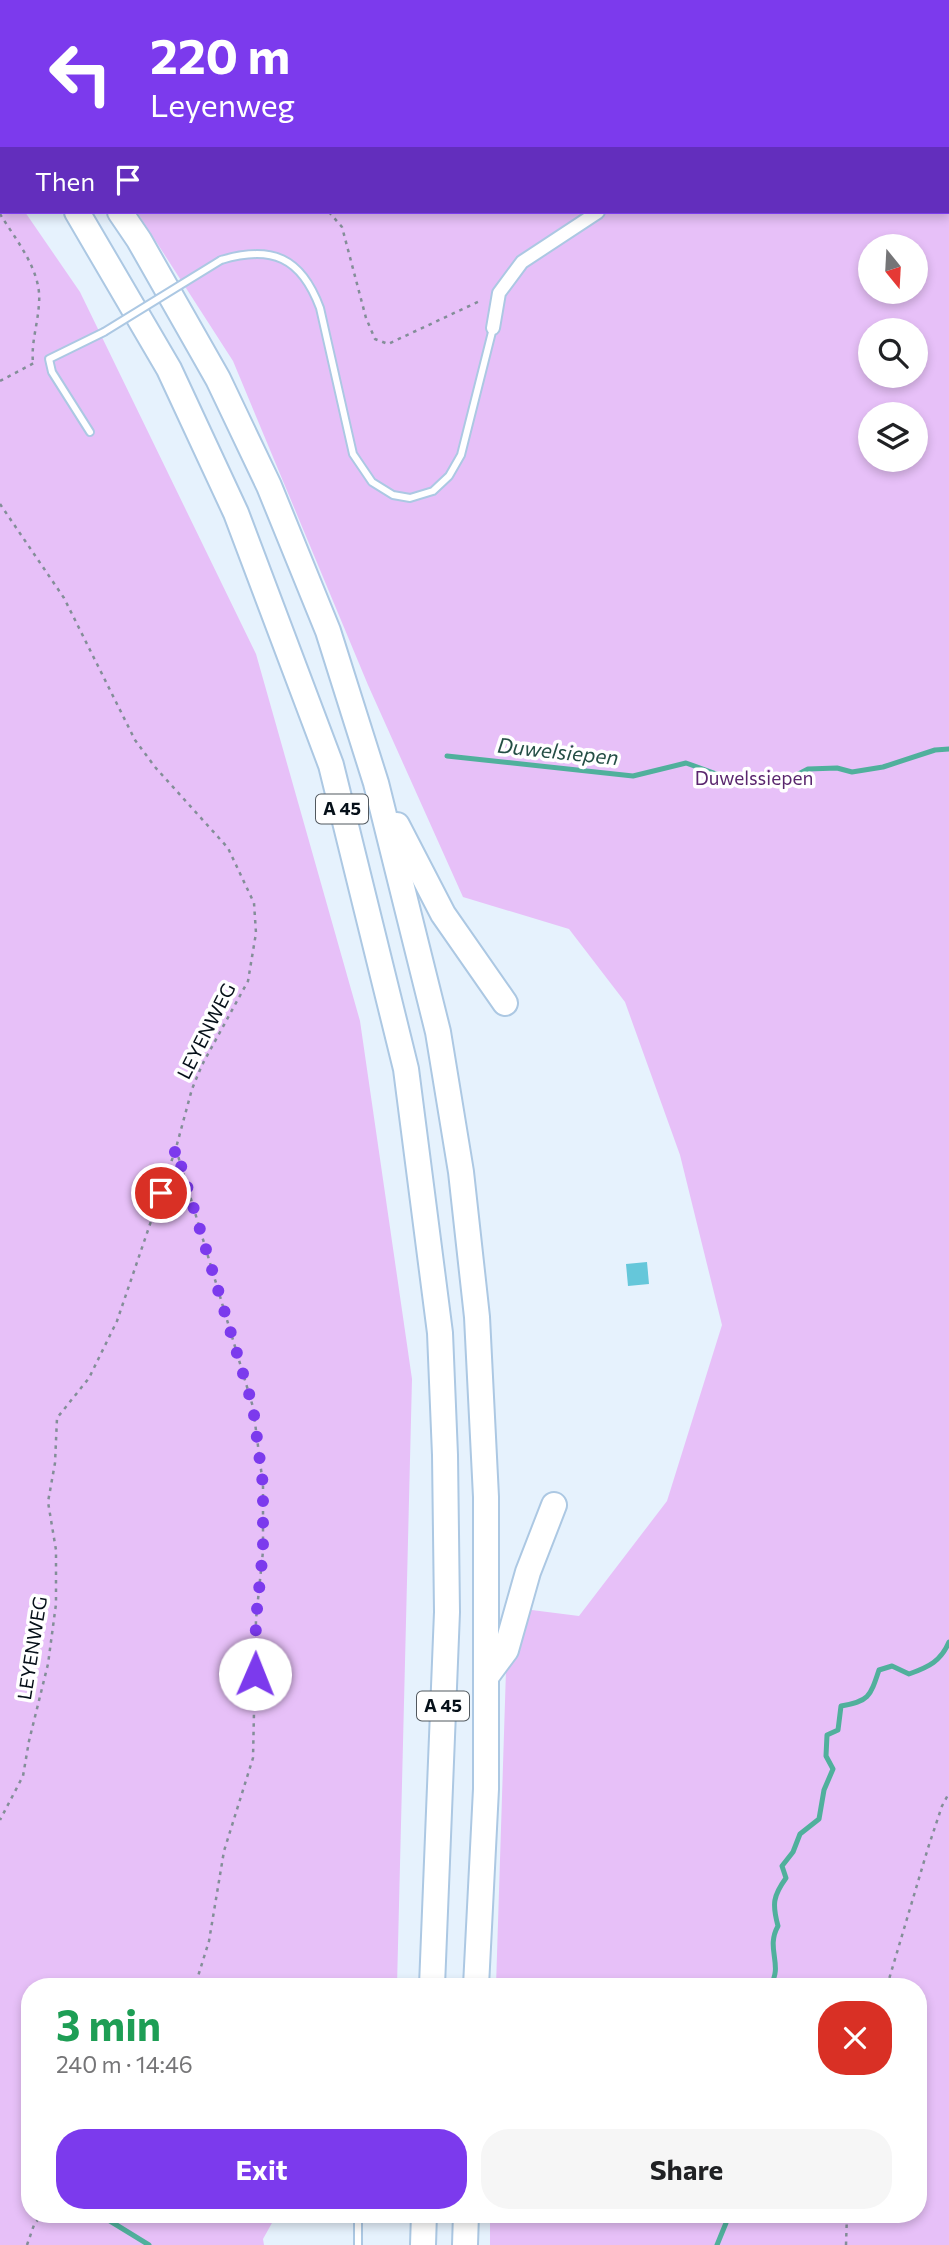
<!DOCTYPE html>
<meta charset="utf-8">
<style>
:root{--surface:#fff;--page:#f6f6f6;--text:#202124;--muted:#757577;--accent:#7c3aed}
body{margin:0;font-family:Commissioner,sans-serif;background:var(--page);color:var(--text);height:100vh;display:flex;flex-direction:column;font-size:26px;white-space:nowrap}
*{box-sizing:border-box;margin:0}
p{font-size:23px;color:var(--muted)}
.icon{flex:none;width:38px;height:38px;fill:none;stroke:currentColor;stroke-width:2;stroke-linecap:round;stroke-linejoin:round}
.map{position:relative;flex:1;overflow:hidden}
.sheet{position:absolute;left:21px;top:1978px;width:906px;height:245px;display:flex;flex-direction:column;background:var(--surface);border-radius:28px;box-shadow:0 4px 10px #0003}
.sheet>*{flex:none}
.hud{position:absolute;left:0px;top:0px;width:950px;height:214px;box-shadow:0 4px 10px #0003;background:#7c3aed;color:#fff;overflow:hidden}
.needle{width:46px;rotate:162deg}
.buttons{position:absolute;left:858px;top:234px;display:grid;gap:14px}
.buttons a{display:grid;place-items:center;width:70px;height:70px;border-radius:50%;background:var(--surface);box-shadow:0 4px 10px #0003;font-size:35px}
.pin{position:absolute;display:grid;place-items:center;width:60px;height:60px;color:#fff;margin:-30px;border:4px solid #fff;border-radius:50%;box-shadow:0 2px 7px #0007}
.me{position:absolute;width:77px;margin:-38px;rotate:1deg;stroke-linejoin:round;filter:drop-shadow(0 0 5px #0008)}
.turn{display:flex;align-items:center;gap:24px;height:147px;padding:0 35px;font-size:32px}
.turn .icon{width:91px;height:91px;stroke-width:2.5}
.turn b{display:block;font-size:49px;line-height:60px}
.then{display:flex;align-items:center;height:66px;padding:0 35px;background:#0003;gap:14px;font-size:26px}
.round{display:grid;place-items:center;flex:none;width:74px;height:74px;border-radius:28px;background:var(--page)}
.headline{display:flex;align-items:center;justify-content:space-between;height:119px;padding:0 35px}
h1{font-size:42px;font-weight:700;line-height:52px;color:#1e9e55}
.button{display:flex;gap:14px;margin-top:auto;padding:14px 35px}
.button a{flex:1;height:80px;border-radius:28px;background:var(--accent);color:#fff;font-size:28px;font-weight:700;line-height:80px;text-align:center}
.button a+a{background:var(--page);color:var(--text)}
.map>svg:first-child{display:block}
.green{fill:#e7c0f8;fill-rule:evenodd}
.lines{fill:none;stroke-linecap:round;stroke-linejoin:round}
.stream{stroke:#50b09c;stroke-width:5}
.building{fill:#65c7da}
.lane-casing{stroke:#acc8e3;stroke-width:10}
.street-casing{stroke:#acc8e3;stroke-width:16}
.highway-casing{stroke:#acc8e3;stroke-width:28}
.path{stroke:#838e98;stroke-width:2.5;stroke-dasharray:3.5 5;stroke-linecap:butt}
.lane{stroke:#fff;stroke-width:6}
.street{stroke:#fff;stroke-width:12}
.highway{stroke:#fff;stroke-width:24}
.lane-bridge-casing{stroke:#acc8e3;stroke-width:10;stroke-linecap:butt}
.lane-bridge{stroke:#fff;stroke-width:6}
.route{stroke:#7c3aed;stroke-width:12;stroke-dasharray:0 21.6}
.labels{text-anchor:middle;stroke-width:7;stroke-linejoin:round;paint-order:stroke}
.shield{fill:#fff;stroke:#51585e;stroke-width:2}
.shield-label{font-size:18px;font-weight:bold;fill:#061019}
.park-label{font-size:19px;fill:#5a266e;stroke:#fff}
.street-label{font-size:19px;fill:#061019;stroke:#fff}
.water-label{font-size:21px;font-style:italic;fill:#244e45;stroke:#fff}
</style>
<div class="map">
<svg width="949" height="2245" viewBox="0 0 949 2245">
<rect width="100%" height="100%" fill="#e6f2fd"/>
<g class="green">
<path d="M0 0H566L568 2 2 3Z"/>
<path d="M949 42V2245H490V2214H919V1986H496L508 1607 579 1616 667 1501 722 1325 680 1155 625 1002 569 929 463 897 368 685 233 361 137 212H948ZM870 247H915V292H870ZM870 331H915V376H870ZM870 415H915V460H870Z"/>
<path d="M0 175 2 212H25L80 292 256 654 360 1021 412 1379 397 1986H30V2214H277L263 2239 264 2245H0Z"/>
</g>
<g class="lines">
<g class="stream">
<path d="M447 756 633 776 686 763 733 780 789 779 808 769 837 768 852 772 883 767 935 750 949 749"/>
<path d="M770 1986C784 1965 765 1949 778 1926 772 1904 773 1896 786 1878L782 1866 793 1852 800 1834 819 1819 824 1790 833 1769 826 1756 827 1735 838 1730 841 1706C869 1701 870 1697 879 1670L892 1666 909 1674C929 1667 941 1661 949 1642"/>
<path d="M110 2221 149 2245"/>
<path d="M717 2245 726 2223 727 2214"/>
</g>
</g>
<path class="building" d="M647 1262 649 1284 628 1286 626 1264Z"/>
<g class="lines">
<defs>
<g id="lane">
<path d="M221 260C272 245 301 257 320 308L353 454 372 482 393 495 410 498 433 491 449 476 461 455 493 328"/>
<path d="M90 432 52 372 49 359 104 332"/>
<path d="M358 2245V2214"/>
</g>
<g id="street">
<path d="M730 0V2"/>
<path d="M948 35H949"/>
<path d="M493 328 499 293 522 262 598 212"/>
</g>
<g id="highway">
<path d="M0 41 2 44"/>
<path d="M0 100 2 103"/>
<path d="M77 212 169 369 236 513 331 765 406 1069 440 1333 445 1455 447 1612 432 1986"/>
<path d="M120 212 139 240 218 379 269 486 328 631 376 783 438 1032 461 1172 477 1317 486 1497V1789L476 1986"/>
<path d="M397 825 443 914 505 1003"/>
<path d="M486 1677 506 1650 528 1572 554 1505"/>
<path d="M423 2245 424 2214"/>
<path d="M465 2245 466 2214"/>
</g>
</defs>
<use href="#lane" class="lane-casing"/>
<use href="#street" class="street-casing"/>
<use href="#highway" class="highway-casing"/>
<g class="path">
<path d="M37 0 38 2"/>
<path d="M332 0 333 2"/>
<path d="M948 187H949"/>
<path d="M329 212 342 227 366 318 375 339 388 344 482 300"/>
<path d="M0 214C16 240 42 271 39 303 38 324 31 342 33 363"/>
<path d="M0 381 34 363"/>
<path d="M0 504 64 598 135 740 155 767 228 848 254 903 256 933 248 981 202 1065 192 1089 176 1148 117 1321 89 1378 57 1418 55 1463 48 1502 56 1550V1604L48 1664 29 1741 23 1776 0 1820"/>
<path d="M176 1149 253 1407 263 1485V1551L256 1619 253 1758 224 1851 209 1941 195 1986"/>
<path d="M887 1986 928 1848 942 1806 949 1793"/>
<path d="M27 2245 34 2225 42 2214"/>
<path d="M846 2245 847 2214"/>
</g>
<use href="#lane" class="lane"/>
<use href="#street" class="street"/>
<use href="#highway" class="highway"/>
<defs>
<path id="lane-bridge" d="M104 332 221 260"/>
</defs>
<use href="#lane-bridge" class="lane-bridge-casing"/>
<use href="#lane-bridge" class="lane-bridge"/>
</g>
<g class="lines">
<path class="route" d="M161 1193 176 1149 253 1407 263 1485V1551L256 1619 255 1674"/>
</g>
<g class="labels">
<g class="shield">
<rect x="316" y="794.5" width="52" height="29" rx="5"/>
<rect x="417" y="1691.5" width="52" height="29" rx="5"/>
</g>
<g class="shield-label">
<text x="342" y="815">A 45</text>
<text x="443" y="1712">A 45</text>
</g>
<g class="park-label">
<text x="754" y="785">Duwelssiepen</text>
</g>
<g class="street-label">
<text transform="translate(206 1031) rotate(-63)" y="7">LEYENWEG</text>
<text transform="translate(32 1648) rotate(-81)" y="7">LEYENWEG</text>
</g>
<g class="water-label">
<text transform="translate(558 752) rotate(6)" y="7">Duwelsiepen</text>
</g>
</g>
</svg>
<div class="buttons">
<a><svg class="needle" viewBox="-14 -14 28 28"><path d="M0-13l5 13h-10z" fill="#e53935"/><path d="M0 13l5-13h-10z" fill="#757577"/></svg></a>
<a><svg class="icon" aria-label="search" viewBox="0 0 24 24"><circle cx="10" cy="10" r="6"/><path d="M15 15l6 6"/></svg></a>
<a><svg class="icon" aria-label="layers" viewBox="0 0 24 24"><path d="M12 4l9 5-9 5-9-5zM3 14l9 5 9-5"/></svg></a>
</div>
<div class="pin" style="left:161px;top:1193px;background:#d93025"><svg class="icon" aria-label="arrive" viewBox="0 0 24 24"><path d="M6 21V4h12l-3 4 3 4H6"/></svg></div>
<svg class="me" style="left:255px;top:1674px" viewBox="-20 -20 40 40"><circle r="19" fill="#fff"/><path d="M0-13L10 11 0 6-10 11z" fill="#7c3aed"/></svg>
<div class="hud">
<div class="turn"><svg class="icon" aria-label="left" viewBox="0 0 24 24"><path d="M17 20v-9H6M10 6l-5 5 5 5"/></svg><div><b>220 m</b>Leyenweg</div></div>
<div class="then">Then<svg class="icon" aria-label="arrive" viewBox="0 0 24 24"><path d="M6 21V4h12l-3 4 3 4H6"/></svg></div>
</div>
<section class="sheet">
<div class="headline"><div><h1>3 min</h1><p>240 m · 14:46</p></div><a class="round" style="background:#d93025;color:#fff"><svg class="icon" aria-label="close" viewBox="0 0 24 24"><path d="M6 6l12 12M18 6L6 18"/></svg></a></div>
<div class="button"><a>Exit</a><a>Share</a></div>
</section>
</div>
